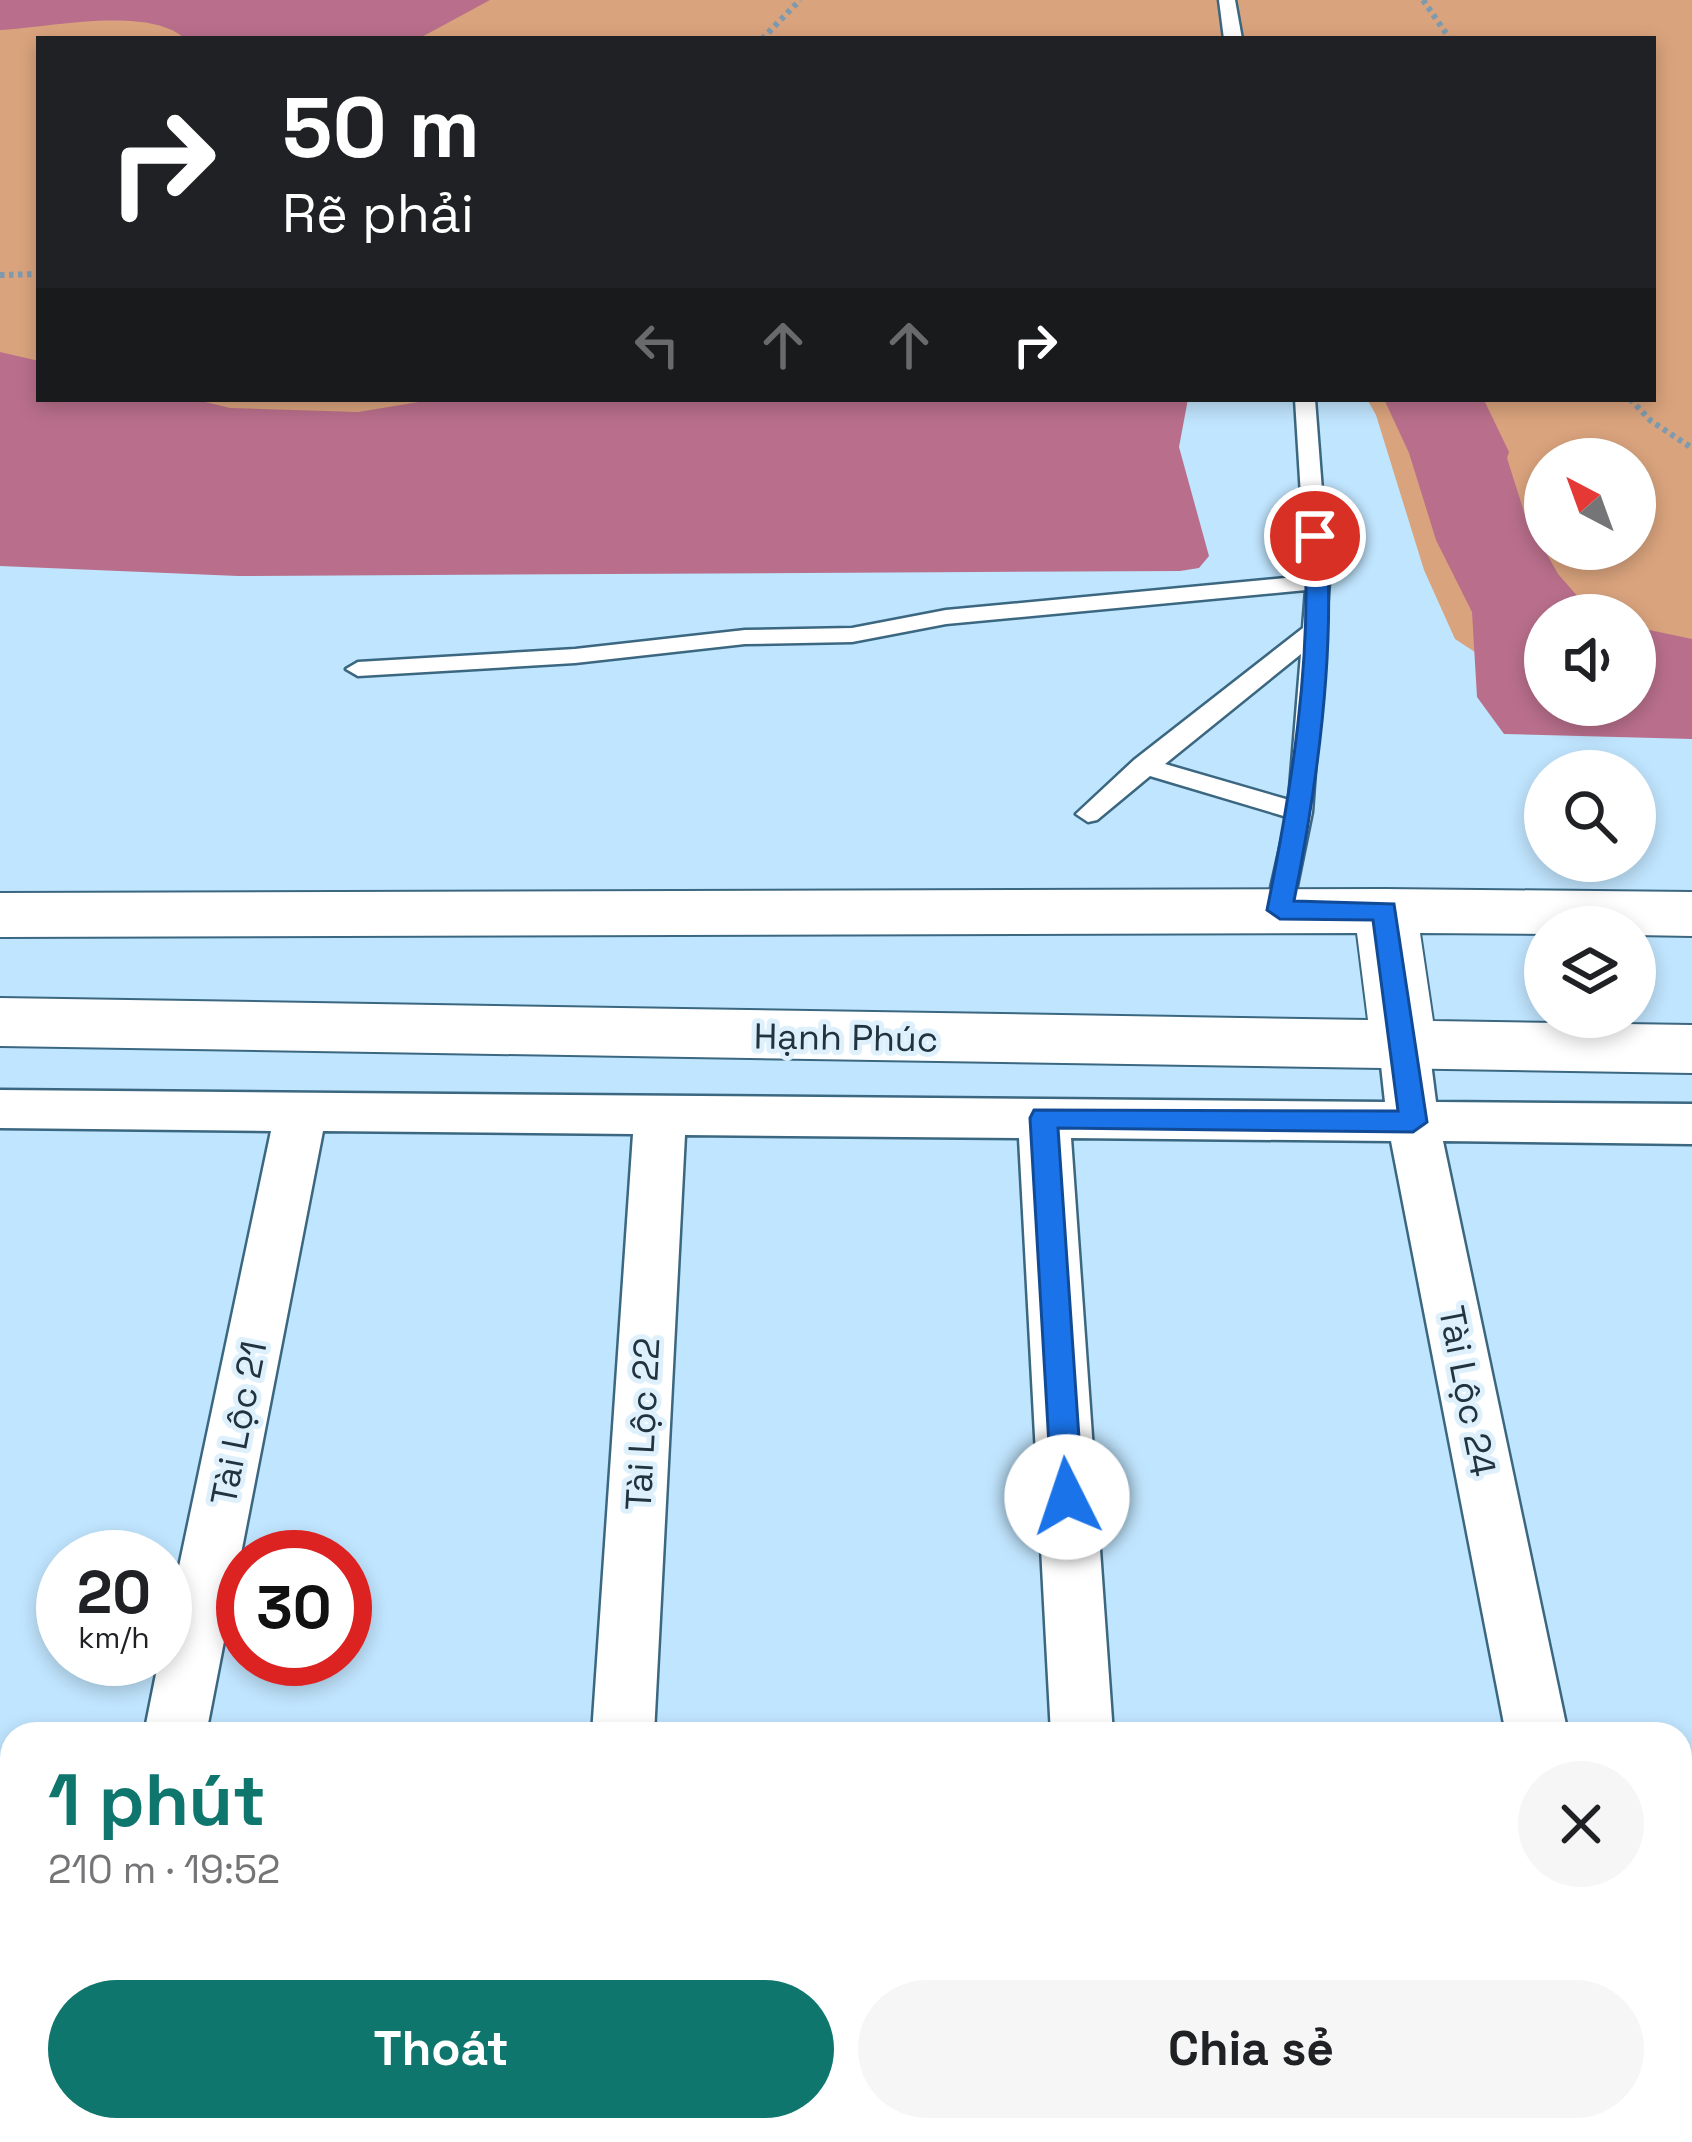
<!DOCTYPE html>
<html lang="vi">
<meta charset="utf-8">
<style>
:root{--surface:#fff;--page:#f6f6f6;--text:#202124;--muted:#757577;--accent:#0f766e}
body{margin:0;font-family:"Space Grotesk",sans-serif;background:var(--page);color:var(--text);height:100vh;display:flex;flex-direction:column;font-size:45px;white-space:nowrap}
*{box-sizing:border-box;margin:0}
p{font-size:39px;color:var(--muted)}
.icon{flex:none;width:66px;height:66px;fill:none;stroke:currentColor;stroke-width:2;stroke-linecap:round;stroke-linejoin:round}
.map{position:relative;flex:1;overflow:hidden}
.sheet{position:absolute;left:0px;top:1722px;width:1692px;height:420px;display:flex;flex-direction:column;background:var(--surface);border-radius:36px 36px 0 0;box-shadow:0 6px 18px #0003}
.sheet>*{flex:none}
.guide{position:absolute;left:36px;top:36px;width:1620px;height:366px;border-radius:0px;box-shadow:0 6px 18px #0003;background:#202124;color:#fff;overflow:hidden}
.needle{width:78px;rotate:319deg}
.fabs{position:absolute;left:1524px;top:438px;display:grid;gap:24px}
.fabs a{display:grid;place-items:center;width:132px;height:132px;border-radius:50%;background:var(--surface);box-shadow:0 6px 18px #0003;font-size:60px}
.speed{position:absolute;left:36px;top:1530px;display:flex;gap:24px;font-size:60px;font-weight:700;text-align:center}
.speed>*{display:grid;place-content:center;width:156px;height:156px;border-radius:50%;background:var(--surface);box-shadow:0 6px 18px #0003;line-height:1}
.speed small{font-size:30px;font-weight:400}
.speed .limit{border:18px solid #d22;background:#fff;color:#111}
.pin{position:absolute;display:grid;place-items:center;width:102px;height:102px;color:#fff;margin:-51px;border:6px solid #fff;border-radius:50%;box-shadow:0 3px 12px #0007}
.me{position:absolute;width:132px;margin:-66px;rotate:356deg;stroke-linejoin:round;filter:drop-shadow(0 0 9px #0008)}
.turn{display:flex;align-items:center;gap:42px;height:252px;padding:0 48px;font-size:54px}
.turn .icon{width:156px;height:156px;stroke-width:2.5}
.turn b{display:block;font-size:84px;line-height:102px}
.lanes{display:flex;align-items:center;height:114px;padding:0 48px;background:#0003;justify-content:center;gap:60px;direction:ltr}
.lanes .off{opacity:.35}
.round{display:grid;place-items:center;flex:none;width:126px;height:126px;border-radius:63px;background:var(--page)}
.overview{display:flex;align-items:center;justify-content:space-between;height:204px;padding:0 48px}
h1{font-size:72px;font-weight:600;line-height:90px;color:var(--accent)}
.primary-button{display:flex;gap:24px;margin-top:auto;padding:24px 48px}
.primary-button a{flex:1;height:138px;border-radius:72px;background:var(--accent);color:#fff;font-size:48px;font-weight:600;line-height:138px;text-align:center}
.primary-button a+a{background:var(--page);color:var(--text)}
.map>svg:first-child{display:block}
.green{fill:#d9a37d;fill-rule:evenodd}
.water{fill:#b96f8b}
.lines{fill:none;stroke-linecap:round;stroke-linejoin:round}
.lane-casing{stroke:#3b6781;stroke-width:5}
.street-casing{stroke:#3b6781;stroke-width:5}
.secondary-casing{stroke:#3b6781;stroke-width:4}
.path{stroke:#7d9aae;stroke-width:6;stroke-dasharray:4.5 4.5;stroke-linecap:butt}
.lane{fill:#fff;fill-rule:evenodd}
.street{fill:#fff;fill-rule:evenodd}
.secondary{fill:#fff;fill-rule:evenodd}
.route{fill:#1a73e8;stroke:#114b97;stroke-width:3}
.labels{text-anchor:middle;stroke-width:10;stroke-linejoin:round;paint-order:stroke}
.street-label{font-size:36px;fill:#21333f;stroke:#ddf0fc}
</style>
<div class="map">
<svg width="1692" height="2142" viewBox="0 0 1692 2142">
<rect width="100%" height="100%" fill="#c0e5fe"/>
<path class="green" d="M0 0H1692V710L1635 704V615H1545L1507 673 1455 639 1424 570 1376 415 1367 399H1653V39H39V399H1114L580 424 0 401ZM1545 459H1635V549H1545Z"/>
<g class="water">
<path d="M0 0H490L418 39H185C150 5 46 28 0 30Z"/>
<path d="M0 352 39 361V399H193L230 408 358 412 437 399H1188L1179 447 1209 556 1199 568 1180 571 238 576 0 566Z"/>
<path d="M1384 399 1484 400 1509 452 1507 458 1525 515 1558 574 1594 615H1545V705H1635V627L1692 639V739L1504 734 1477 697 1472 612 1436 540 1409 453Z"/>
</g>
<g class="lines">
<defs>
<g id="lane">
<path d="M1219 0H1235L1242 39H1224Z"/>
<path d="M1295 399H1315L1329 582 1312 812 1292 910 1279 919 1266 910 1287 817 1150 776 1097 820 1088 822 1076 814 1134 760 1303 628 1306 590 946 624 852 642 745 644 575 663 358 676 346 669 358 662 575 649 745 630 852 628 946 610 1306 576ZM1301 654 1289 800 1165 764Z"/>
</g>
<g id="street">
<path d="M1404 1028 1422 1034 1429 1047 1436 1102 1692 1104V1144L1443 1141 1568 1734H1506L1391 1141 1071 1138 1113 1734H1051L1019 1138 685 1135 654 1734H592L633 1134 323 1131 206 1734H144L159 1659H165V1633L271 1131 0 1128V1090L1385 1102 1379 1047 1386 1034Z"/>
<rect x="1680" y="1961" width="12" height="66"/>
<path d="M60 2130H130L128 2142H58Z"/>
<path d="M564 2130H634L633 2142H563Z"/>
<path d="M1072 2130H1142L1143 2142H1073Z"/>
<path d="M1582 2130H1652L1654 2142H1584Z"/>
</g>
<path id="secondary" d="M1385 889 1692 892V936L1635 935V927H1545V934L1420 933 1433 1021 1692 1025V1073L0 1046V998L1368 1020 1357 933 0 937V893Z"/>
</defs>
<use href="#lane" class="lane-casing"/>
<use href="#street" class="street-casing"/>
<use href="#secondary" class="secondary-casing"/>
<g class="path">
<path d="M1423 0 1450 39"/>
<path d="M762 39 800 0"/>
<path d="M0 275 39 274"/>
<path d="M1630 399 1651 421 1692 448"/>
</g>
<use href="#lane" class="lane"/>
<use href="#street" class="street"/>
<use href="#secondary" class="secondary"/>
</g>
<path class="route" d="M1315 530 1326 536C1336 653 1317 786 1294 901L1394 904 1427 1122 1413 1132 1058 1128 1083 1497 1078 1506 1067 1510 1056 1506 1052 1497 1030 1118 1034 1110 1398 1111 1373 920 1280 919 1267 910C1291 792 1313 657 1304 536Z"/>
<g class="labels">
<g class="street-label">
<text transform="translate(846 1037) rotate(1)" y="13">Hạnh Phúc</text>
<text transform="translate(1468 1391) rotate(79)" y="13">Tài Lộc 24</text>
<text transform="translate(238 1423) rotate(-79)" y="13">Tài Lộc 21</text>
<text transform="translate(642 1424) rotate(-87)" y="13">Tài Lộc 22</text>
</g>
</g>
</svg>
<div class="fabs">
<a><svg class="needle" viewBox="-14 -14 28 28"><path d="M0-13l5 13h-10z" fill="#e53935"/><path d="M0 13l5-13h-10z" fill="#757577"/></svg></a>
<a><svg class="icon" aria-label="sound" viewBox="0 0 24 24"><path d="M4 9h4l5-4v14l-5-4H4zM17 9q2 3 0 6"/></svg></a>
<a><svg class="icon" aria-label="search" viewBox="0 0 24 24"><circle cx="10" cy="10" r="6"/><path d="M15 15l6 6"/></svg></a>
<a><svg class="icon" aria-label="layers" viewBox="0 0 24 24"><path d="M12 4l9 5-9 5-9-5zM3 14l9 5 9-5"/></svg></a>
</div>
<div class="speed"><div>20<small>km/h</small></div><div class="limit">30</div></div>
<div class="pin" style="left:1315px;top:536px;background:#d93025"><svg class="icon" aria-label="arrive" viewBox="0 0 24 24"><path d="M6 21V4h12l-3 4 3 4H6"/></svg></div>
<svg class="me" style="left:1067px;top:1497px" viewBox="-20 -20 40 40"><circle r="19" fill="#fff"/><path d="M0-13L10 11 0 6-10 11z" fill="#1a73e8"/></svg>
<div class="guide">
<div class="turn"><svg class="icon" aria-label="right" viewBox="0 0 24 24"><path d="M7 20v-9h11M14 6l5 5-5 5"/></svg><div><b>50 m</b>Rẽ phải</div></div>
<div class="lanes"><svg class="icon off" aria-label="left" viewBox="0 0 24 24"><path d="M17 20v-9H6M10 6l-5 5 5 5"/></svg><svg class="icon off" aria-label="ahead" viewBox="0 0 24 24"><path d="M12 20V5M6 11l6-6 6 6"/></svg><svg class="icon off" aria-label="ahead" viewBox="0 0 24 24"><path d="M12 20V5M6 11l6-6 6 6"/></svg><svg class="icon" aria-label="right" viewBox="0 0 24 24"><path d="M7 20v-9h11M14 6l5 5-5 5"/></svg></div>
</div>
<section class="sheet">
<div class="overview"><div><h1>1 phút</h1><p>210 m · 19:52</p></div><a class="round"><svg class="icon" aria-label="close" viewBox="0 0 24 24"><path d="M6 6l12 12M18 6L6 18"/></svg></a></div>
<div class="primary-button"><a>Thoát</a><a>Chia sẻ</a></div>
</section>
</div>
